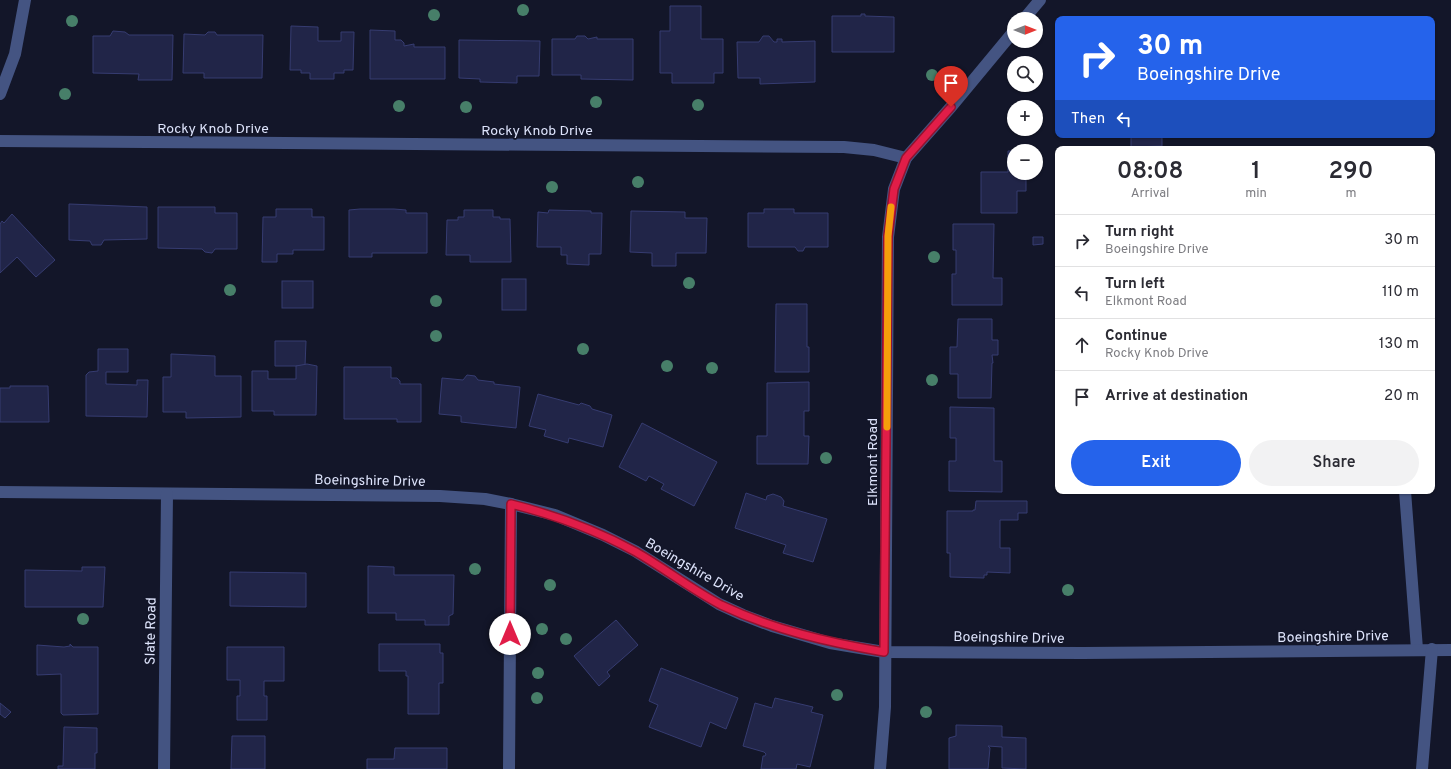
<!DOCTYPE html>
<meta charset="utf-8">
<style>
:root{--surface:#fff;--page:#f2f2f3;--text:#2b2b33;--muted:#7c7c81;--line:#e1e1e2;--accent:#2563eb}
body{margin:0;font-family:Overpass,sans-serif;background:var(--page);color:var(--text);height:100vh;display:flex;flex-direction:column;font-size:15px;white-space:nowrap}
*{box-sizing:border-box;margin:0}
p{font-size:13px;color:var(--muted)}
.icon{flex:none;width:22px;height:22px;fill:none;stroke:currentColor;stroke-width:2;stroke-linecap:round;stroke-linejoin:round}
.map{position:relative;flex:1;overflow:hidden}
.drawer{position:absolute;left:1055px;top:146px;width:380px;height:348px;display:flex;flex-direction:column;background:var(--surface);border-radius:8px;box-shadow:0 1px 3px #0004}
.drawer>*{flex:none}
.hud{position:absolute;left:1055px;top:16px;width:380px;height:122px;border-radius:8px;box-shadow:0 1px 3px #0004;background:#2563eb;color:#fff;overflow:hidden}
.needle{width:26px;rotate:90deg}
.controls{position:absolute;left:1007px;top:12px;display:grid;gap:8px}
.controls a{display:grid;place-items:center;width:36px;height:36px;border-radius:50%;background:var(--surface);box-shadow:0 1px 3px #0004;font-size:20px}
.pin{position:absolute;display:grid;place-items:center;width:34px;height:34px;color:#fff;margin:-41px -17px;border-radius:50% 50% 50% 0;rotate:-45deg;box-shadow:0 0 4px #0007}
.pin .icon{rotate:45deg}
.me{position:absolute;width:44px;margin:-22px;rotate:0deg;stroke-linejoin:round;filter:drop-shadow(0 0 3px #0008)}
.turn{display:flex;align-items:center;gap:14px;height:84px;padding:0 16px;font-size:18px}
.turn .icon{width:52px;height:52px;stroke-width:2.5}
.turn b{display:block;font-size:28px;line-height:34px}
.then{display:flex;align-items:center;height:38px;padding:0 16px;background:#0003;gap:8px;font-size:15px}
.eta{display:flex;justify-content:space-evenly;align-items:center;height:68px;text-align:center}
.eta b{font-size:24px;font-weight:600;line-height:28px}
.primary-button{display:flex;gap:8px;margin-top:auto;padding:8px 16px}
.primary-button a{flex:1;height:46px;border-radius:24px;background:var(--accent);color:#fff;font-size:16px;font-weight:600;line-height:46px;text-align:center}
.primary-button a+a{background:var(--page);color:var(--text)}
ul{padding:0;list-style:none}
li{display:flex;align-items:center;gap:12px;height:52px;padding:0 16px;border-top:1px solid var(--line)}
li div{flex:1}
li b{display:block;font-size:15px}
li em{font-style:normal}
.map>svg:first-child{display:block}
.building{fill:#212548;stroke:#363c71}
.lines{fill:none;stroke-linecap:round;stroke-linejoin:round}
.minor{stroke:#445482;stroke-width:12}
.tree{fill:#477f69}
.route-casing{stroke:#92132f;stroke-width:10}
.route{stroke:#e11d48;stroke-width:7}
.slow{stroke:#f59e0b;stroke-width:7}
.labels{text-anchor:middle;stroke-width:3.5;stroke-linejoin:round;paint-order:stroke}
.street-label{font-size:14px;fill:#dee4fc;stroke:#131629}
</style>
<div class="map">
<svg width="1451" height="769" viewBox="0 0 1451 769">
<rect width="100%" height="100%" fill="#131629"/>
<g class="building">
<path d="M670 6H701V39H723V73H714V83H672V73H660V31H670Z"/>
<path d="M861 14H865V16L894 17V52H832V16H861Z"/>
<path d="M291 26 318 27V41H341V32H354L353 70H344V73H334V79H310V73H301V70H290Z"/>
<path d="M370 30 395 31V40H401L404 43V46L414 44V47H445V79H370Z"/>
<path d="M113 31 125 32 129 35H173L172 80H138L139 74 93 73V36H110Z"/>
<path d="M208 32H215L217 35H263L262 78H204V73H183L184 34 205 35Z"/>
<path d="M577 36H585L588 39 597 37V39H633V80L581 79V75H552V39H575Z"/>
<path d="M763 36H769L774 42H777V39H782V42L815 41V82L760 84V78H738L737 42H759Z"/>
<path d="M459 40 540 41 539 76H517V83L480 82V79L459 78Z"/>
<path d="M1131 135H1162V146L1131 147Z"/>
<path d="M1008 151H1032H1014V173H1032V175H1026V191H1017V213H981V172H1008Z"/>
<path d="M69 204 147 207V239L104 240 101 245H92L90 241 69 240Z"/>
<path d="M158 207H215V213H237V249H215L212 253 205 252 202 249 158 248Z"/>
<path d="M276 209H312V217H324V250H293V254H277V262H262L263 217H276Z"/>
<path d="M360 209H394L406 210V213H427V253H372V257H349V210Z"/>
<path d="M764 209H794V213H828V247H805L803 251H798L795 247H748V213H764Z"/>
<path d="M464 210H493V217H500V219H510L511 262H470V255H446L447 220H458V217H464Z"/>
<path d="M549 210 591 211V213H602L601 254H589V265L567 264V255H561V247H537L538 212 548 213Z"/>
<path d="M631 211 685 212V218H707L706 253H676V266H652V253L630 252Z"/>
<path d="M12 214 55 260 36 277 17 257 0 273V224L2 221 4 223Z"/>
<path d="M953 224H994L993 278H1002V305H952V274H956V250H953Z"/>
<path d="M1033 237H1043V244L1033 245Z"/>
<rect x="502" y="279" width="24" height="31"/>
<rect x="282" y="281" width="31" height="27"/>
<path d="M776 304H807V347H809V372H775Z"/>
<path d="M958 319H992V340H998V355H992L993 363H992L991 398H958V374H950V347H957Z"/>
<path d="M275 341H306L305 366H275Z"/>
<path d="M98 349H128V372H106V384L137 385V380H148L147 417 86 416V375L89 372 98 371Z"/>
<path d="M171 354 215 356V376H241V417L186 418V412H163V377H171Z"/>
<path d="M307 364 317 366 316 415H274V411H252V371H268V379H296V366Z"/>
<path d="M344 367H391V378H397L400 381V384H421V422H397V419H344Z"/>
<path d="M467 375 475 376 478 380 494 382V384L520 387 516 428 461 422V416L439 414 442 378 463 380Z"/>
<path d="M809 382V411H804V436H809L808 464H757V436H767V383Z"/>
<path d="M10 386H48L49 422H0V388H10Z"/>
<path d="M538 394 579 405 581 403 590 406 592 409 612 415 603 447 569 438 568 443 544 436 546 430 529 426Z"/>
<path d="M950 407 994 408V461H1002V492L949 491V461H956V438H950Z"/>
<path d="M642 423 717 462 694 506 661 489 664 484 649 476 646 481 619 467Z"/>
<path d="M746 493 766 500 767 496 773 494 781 497 784 501 783 506 827 519 813 562 783 553 786 545 735 528Z"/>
<path d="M976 501H1027V513H1018V520H1000V548H1010V573L987 572V575H984V578L950 577V553H947V511H973V510H975Z"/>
<path d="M368 566 394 567V575H454L453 614 449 616V625H425V620H396V613H368Z"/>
<path d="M82 567H105L103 607H25V570L82 571Z"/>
<path d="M230 572 306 573V607L230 606Z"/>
<path d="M616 620 638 645 607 672 610 676 599 686 574 656Z"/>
<path d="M70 644 73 647H98V714L63 715 61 713V674L37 675V645L64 647 70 646Z"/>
<path d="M379 644H440V653H443V683H439V714H408V676H406V671H379Z"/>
<path d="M227 647H284V681H264V696H267V720H237V696H240V680H227Z"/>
<path d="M661 668 738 698 726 729 710 722 701 747 649 727 658 705 649 701Z"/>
<path d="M775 698 813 707 811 712 823 715 810 767 797 764 796 769H761L763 756H765L766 754 764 752 743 746 755 703 772 708Z"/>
<path d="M0 703 11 712 5 718 0 714Z"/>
<path d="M956 725 1002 726V737L1026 738V769L1002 768V747L988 746 990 748 988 769H949V738L956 736Z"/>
<path d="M64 727 97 728V753H95V769H58V766H63Z"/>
<path d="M232 736H265V769H231Z"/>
<path d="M395 748H447V769H367V759H394Z"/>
</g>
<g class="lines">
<g class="minor">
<path d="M1024 19 1040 0"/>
<path d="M0 94 15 54 25 0"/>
<path d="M0 141 844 147 874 150 906 158 951 107 1014 31"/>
<path d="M1405 491 1417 649"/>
<path d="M0 492 440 496 485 499 511 504 555 515 603 535 635 551 719 604 743 615 772 626 830 643 884 652 1083 653 1451 650"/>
<path d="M164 769 167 494"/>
<path d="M509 769 511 504"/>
<path d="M880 769 885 707 888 237 894 189 906 158"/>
<path d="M1422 769 1432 649"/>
</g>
</g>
<g class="tree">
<circle cx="523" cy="10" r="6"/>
<circle cx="434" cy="15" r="6"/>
<circle cx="72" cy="21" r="6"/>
<circle cx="932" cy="75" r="6"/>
<circle cx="65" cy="94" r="6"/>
<circle cx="596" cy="102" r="6"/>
<circle cx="698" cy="105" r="6"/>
<circle cx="399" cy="106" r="6"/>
<circle cx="466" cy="107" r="6"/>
<circle cx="638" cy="182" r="6"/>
<circle cx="552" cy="187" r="6"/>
<circle cx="934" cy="257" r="6"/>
<circle cx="689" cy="283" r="6"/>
<circle cx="230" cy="290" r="6"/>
<circle cx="436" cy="301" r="6"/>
<circle cx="436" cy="336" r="6"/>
<circle cx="583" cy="349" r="6"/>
<circle cx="667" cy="366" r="6"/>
<circle cx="712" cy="368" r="6"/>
<circle cx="932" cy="380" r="6"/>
<circle cx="826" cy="458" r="6"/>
<circle cx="475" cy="569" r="6"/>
<circle cx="550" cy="585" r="6"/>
<circle cx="1068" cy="590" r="6"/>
<circle cx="83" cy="619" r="6"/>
<circle cx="542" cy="629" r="6"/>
<circle cx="566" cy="639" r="6"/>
<circle cx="538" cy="673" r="6"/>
<circle cx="837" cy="695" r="6"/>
<circle cx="537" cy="698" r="6"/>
<circle cx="926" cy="712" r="6"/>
</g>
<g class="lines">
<defs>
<path id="route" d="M510 634 511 504C555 515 596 530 636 552 664 568 692 590 721 605 774 630 827 642 884 652L888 236 894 189 906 158 951 107"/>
</defs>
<use href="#route" class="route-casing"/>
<use href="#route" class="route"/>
<path class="slow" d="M887 427 888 236 891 207"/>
</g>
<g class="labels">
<g class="street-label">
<text x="213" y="133">Rocky Knob Drive</text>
<text x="537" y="135">Rocky Knob Drive</text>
<text transform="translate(872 462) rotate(-90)" y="5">Elkmont Road</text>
<text transform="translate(370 480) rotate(1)" y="5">Boeingshire Drive</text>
<text transform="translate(695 569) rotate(30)" y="5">Boeingshire Drive</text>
<text transform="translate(150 631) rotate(-89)" y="5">Slate Road</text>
<text transform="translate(1333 636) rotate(-1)" y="5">Boeingshire Drive</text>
<text transform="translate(1009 637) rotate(1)" y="5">Boeingshire Drive</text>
</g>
</g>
</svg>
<div class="controls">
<a><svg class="needle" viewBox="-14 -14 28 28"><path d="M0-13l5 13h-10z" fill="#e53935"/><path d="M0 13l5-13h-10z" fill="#7c7c81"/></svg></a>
<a><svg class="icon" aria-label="search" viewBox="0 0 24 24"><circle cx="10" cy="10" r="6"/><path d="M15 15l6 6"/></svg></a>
<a>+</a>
<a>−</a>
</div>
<div class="pin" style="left:951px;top:107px;background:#d93025"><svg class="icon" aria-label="arrive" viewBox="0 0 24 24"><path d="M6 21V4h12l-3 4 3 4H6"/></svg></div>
<svg class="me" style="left:510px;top:634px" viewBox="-20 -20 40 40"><circle r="19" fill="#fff"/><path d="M0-13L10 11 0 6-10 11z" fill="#e11d48"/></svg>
<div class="hud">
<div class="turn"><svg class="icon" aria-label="right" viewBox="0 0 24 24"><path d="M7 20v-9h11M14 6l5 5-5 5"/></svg><div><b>30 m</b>Boeingshire Drive</div></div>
<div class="then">Then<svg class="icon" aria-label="left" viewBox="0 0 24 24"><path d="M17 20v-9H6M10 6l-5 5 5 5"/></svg></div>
</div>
<section class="drawer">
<div class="eta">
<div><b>08:08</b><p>Arrival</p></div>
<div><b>1</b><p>min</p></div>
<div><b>290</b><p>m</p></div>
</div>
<ul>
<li><svg class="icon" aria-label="right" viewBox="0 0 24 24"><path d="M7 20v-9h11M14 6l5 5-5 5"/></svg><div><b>Turn right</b><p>Boeingshire Drive</p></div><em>30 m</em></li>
<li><svg class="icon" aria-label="left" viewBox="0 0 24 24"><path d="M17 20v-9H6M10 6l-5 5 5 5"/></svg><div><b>Turn left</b><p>Elkmont Road</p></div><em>110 m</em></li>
<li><svg class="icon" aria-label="ahead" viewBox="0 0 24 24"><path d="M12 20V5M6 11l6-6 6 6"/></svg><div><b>Continue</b><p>Rocky Knob Drive</p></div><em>130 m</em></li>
<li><svg class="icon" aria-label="arrive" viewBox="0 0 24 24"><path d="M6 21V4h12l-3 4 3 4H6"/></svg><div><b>Arrive at destination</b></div><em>20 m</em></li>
</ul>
<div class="primary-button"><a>Exit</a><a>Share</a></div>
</section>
</div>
